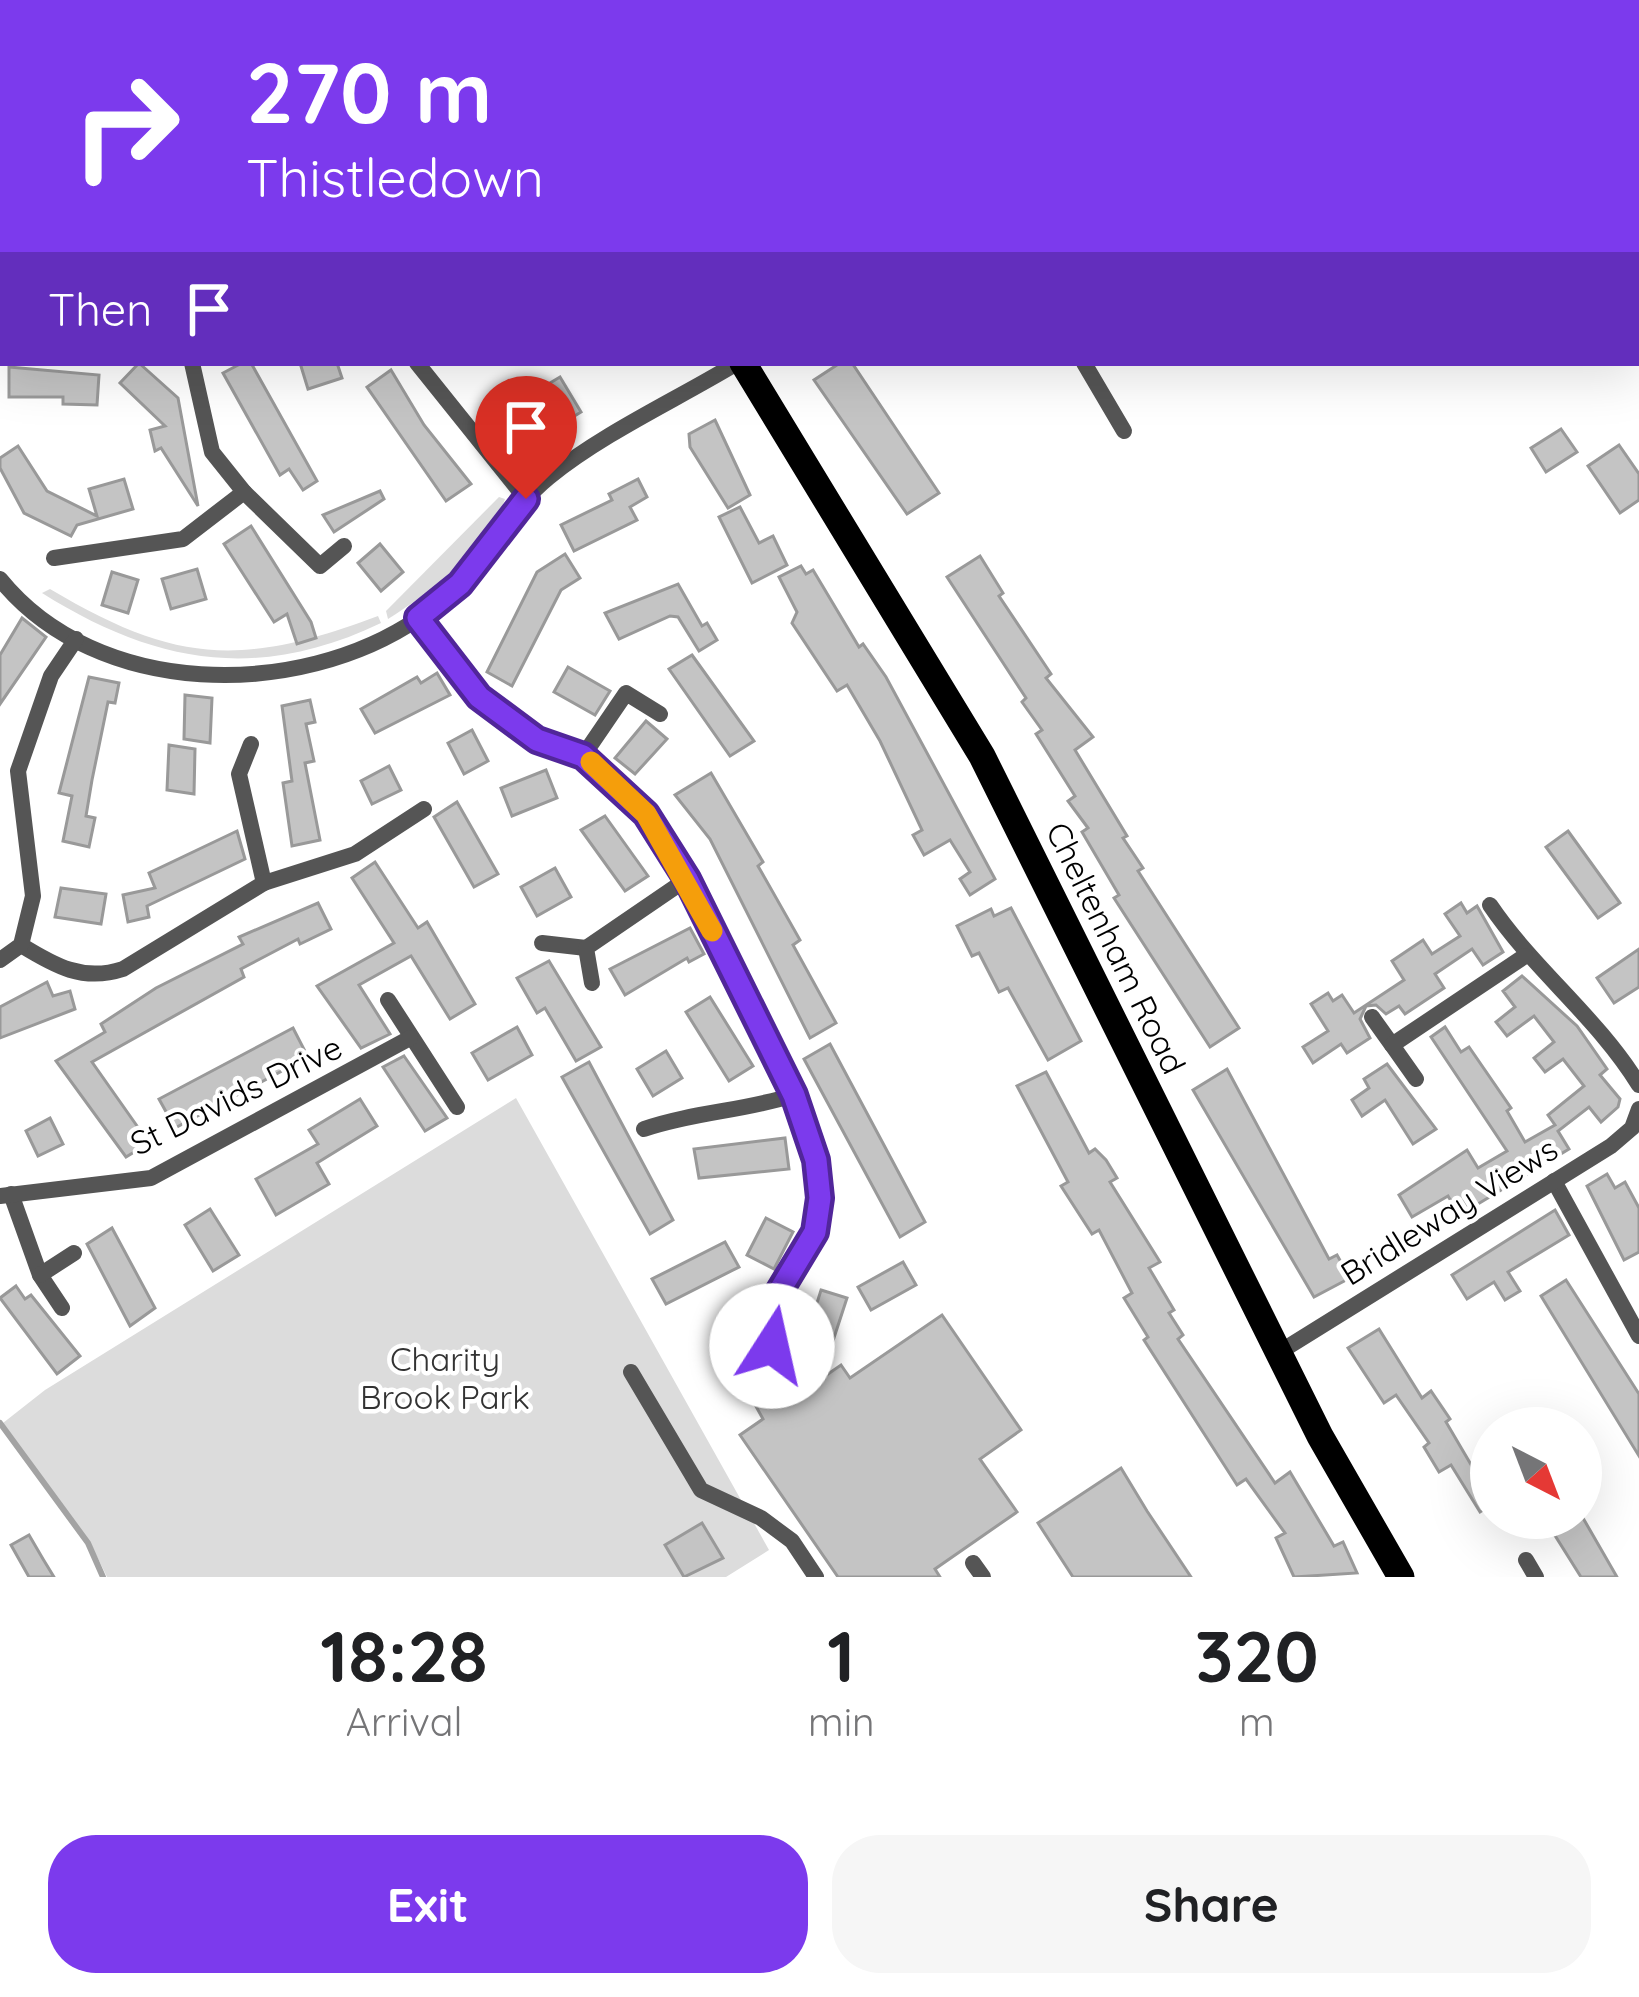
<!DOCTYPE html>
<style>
:root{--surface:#fff;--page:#f6f6f6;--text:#202124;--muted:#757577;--accent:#7c3aed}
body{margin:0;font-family:Quicksand,sans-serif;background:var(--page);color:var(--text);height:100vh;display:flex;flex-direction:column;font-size:45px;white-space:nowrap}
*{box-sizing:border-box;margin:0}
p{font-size:39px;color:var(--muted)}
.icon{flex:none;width:66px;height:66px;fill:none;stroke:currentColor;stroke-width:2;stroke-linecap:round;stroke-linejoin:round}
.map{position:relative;height:1577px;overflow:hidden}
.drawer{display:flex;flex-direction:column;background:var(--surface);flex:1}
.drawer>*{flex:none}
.top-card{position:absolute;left:0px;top:0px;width:1641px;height:366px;box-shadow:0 12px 48px #0002;background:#7c3aed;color:#fff;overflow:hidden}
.needle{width:78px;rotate:138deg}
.fabs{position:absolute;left:1470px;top:1407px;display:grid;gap:24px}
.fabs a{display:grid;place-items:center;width:132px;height:132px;border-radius:50%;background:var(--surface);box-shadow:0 12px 48px #0002;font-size:60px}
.pin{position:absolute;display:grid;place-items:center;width:102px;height:102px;color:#fff;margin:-123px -51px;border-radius:50% 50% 50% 0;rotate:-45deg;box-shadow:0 0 12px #0007}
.pin .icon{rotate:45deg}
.me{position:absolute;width:132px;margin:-66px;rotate:10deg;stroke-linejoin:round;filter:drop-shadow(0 0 9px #0008)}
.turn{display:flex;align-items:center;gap:42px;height:252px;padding:0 48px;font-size:54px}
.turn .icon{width:156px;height:156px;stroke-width:2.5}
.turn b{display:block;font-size:84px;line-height:102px}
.then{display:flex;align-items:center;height:114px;padding:0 48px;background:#0003;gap:24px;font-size:45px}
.eta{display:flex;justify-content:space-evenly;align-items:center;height:204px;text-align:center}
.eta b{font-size:72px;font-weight:800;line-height:84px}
.action{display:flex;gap:24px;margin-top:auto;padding:24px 48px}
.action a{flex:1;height:138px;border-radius:48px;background:var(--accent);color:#fff;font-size:48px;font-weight:800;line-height:138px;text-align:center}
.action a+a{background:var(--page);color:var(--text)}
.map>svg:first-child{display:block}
.green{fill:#dcdcdc}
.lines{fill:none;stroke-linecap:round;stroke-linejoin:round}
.stream{stroke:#a3a3a3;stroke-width:6}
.building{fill:#c4c4c4;stroke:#999;stroke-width:3}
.minor{stroke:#555;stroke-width:16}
.primary{stroke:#000;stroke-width:27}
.route-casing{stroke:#51269a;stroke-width:30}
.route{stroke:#7c3aed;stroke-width:21}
.slow{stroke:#f59e0b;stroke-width:21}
.labels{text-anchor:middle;stroke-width:9;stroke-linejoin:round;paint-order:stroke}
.street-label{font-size:33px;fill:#000;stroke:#fff}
.park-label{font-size:33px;fill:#333;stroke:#fff}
</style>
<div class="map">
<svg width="1639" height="1577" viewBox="0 0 1639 1577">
<rect width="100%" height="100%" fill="#fff"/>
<g class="green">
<path d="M499 497 505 499C489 550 432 591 388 619L386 611Z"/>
<path d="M50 589C176 664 242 667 378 616L381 623C258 682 155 664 42 593Z"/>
<path d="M516 1098 769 1550 726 1577H107L90 1542 3 1423 45 1390Z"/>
</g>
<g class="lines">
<path class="stream" d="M0 1423 88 1543 103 1577"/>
</g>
<g class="building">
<path d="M139 363 178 398 198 506 161 448 155 451 150 430 165 426 120 383Z"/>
<path d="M242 363H251L317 481 303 490 289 469 280 475 223 373Z"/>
<path d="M300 363H337L342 378 308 389Z"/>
<path d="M840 363H852L939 493 907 514 814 380Z"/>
<path d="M9 367 99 375 97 405 63 404V397H9Z"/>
<path d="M391 370 424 425 471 484 446 501 367 387Z"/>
<path d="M560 377 581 412 532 442 517 416 546 399 540 389Z"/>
<path d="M715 420 750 495 728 508 690 447 689 434Z"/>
<path d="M1561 429 1577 452 1546 472 1531 448Z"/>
<path d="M1619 445 1639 474V500L1620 513 1588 466Z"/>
<path d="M18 446 47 491 97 516 89 489 124 479 133 509 77 525 71 536 24 513 0 468V458Z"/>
<path d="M638 479 647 497 630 507 637 520 574 551 561 525 612 500 609 494Z"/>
<path d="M380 491 384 499 334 532 323 515Z"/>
<path d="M740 507 759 543 773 536 787 565 752 583 719 517Z"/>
<path d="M251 526 311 622 316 638 297 644 287 614 274 622 224 544Z"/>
<path d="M380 544 403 572 381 591 358 563Z"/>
<path d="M565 554 580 578 561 590 512 686 487 672 537 572Z"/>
<path d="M980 556 1003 593 999 596 1051 674 1046 678 1093 737 1075 750 1127 836 1123 838 1143 868 1138 871 1239 1028 1210 1047 1114 898 1119 895 1082 832 1088 828 1068 801 1075 796 1036 734 1042 730 1022 702 1026 698 947 577Z"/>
<path d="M801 566 806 574 813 570 859 647 863 644 886 677 995 879 970 895 960 879 970 872 950 840 924 855 913 835 922 830 880 741 847 685 837 691 792 623 797 612 779 577Z"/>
<path d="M197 569 206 599 171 609 162 579Z"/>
<path d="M112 572 138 580 128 613 102 605Z"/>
<path d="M678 584 702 626 707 623 717 640 699 651 678 617 670 616 619 639 605 613Z"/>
<path d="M22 618 46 637 0 704V655Z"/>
<path d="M692 655 754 741 730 756 669 669Z"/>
<path d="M568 667 610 691 595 715 554 692Z"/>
<path d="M437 673 450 695 375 733 361 709 417 677 421 683Z"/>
<path d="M89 677 119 683 115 703 108 702 92 780 86 816 95 818 89 847 63 841 72 796 59 793Z"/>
<path d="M185 695 212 698 210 743 184 739Z"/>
<path d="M310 700 315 722 306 724 314 761 305 763 320 840 292 846 283 783 292 781 282 706Z"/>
<path d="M646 721 667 739 635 774 615 758Z"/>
<path d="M472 730 488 761 464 774 448 743Z"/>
<path d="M169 745 195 749 194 794 167 790Z"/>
<path d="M389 766 401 790 372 804 361 781Z"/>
<path d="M546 770 557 798 512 816 501 788Z"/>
<path d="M711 773 763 862 758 866 800 940 793 945 836 1023 810 1038 710 839 675 795Z"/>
<path d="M457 802 498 874 474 887 434 817Z"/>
<path d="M605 816 648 876 625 891 581 830Z"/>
<path d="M237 831 245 859 147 906 149 917 128 922 123 895 155 888 149 873Z"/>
<path d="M1568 831 1620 903 1598 918 1546 847Z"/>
<path d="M375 862 418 928 427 922 475 1004 450 1019 411 956 359 985 390 1034 361 1048 317 986 394 943 352 878Z"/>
<path d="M555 868 571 897 537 916 521 887Z"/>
<path d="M61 888 106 894 101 924 55 917Z"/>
<path d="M318 903 331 929 300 944 298 939 241 969 244 977 92 1062 149 1143 126 1157 56 1061 105 1032 101 1024 156 988 243 944 239 937Z"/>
<path d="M1461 903 1467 913 1477 906 1503 952 1483 965 1472 949 1435 974 1444 988 1405 1014 1399 1006 1386 1014 1376 1005 1366 1006 1360 1019 1370 1038 1347 1053 1341 1044 1313 1063 1303 1047 1328 1031 1311 1004 1328 993 1333 1001 1342 995 1354 1013 1404 980 1392 961 1423 940 1432 954 1460 936 1445 914Z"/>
<path d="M1011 908 1081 1041 1048 1060 1008 988 999 992 979 953 972 956 957 926 991 909 994 916Z"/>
<path d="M690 928 704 954 689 962 687 958 625 995 610 969Z"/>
<path d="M1639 949V987L1614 1003 1597 978Z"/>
<path d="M549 961 601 1047 576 1061 545 1008 537 1013 517 978Z"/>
<path d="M1522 976 1577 1026 1607 1069 1600 1075 1620 1099 1618 1107 1601 1122 1589 1107 1558 1131 1569 1149 1468 1210 1463 1201 1454 1206 1448 1196 1412 1217 1399 1195 1467 1150 1478 1168 1507 1151 1431 1037 1445 1027 1461 1052 1469 1047 1511 1108 1507 1111 1525 1142 1555 1125 1548 1115 1584 1086 1563 1059 1545 1072 1534 1058 1554 1042 1534 1016 1507 1036 1496 1022 1515 1007 1503 991Z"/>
<path d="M47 982 53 996 70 991 75 1009 0 1038V1007Z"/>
<path d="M710 997 753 1066 729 1081 686 1012Z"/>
<path d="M517 1027 532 1055 488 1080 472 1053Z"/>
<path d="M293 1028 308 1057 175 1128 159 1099Z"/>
<path d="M830 1044 925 1222 900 1237 804 1059Z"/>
<path d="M666 1051 682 1078 653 1096 637 1069Z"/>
<path d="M404 1056 447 1118 425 1131 383 1067Z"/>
<path d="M589 1062 673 1220 650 1234 562 1077Z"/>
<path d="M1387 1064 1436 1129 1413 1144 1385 1100 1362 1116 1352 1100 1369 1088 1364 1079Z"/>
<path d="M1227 1069 1329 1259 1337 1255 1350 1278 1314 1297 1193 1090Z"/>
<path d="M1046 1072 1089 1153 1095 1149 1106 1160 1117 1178 1110 1182 1160 1262 1149 1268 1174 1310 1169 1313 1183 1335 1178 1339 1275 1483 1290 1472 1334 1546 1343 1542 1357 1573 1294 1577 1276 1538 1285 1533 1246 1479 1237 1485 1144 1340 1148 1337 1124 1298 1132 1293 1099 1230 1092 1234 1061 1186 1068 1182 1017 1086Z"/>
<path d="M360 1099 377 1126 317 1163 329 1184 276 1215 256 1179 318 1144 309 1130Z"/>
<path d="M50 1118 63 1144 38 1156 26 1131Z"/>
<path d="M785 1138 789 1169 699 1178 694 1149Z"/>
<path d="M1607 1174 1615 1188 1625 1182 1639 1208V1252L1624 1260 1587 1186Z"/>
<path d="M210 1209 239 1255 213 1271 185 1225Z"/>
<path d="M1555 1210 1569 1235 1508 1272 1520 1291 1505 1300 1494 1282 1467 1299 1452 1275Z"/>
<path d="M766 1218 793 1232 774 1269 747 1255Z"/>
<path d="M112 1228 155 1308 130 1326 87 1244Z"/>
<path d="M725 1242 739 1267 666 1304 652 1279Z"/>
<path d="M903 1262 916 1285 871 1310 858 1287Z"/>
<path d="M1566 1280 1639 1394V1456L1541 1296Z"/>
<path d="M16 1286 25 1299 31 1295 80 1356 57 1374 0 1298Z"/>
<path d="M821 1290 847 1298 828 1356 803 1348Z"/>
<path d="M942 1315 1021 1430 980 1459 1017 1512 935 1569 940 1577H838L740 1435 763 1419 716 1334 739 1321 786 1403 841 1365 850 1378Z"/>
<path d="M1379 1329 1422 1398 1431 1391 1450 1419 1446 1422 1473 1468 1483 1461 1491 1474V1505L1480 1512 1451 1465 1439 1472 1424 1447 1429 1443 1396 1395 1384 1403 1348 1348Z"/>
<path d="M1121 1468 1147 1511 1191 1577H1073L1038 1523Z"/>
<path d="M1544 1518H1583L1617 1577H1581Z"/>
<path d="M702 1523 723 1558 684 1577 665 1545Z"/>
<path d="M29 1535 43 1559 54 1577H29L11 1545Z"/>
</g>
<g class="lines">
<g class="minor">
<path d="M208 0 209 3"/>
<path d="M1008 0 1010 3"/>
<path d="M70 3 71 0"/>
<path d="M824 3 829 0"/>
<path d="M0 4 3 5"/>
<path d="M0 134 3 130"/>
<path d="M0 337 3 338"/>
<path d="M192 363 212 452 244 492 320 566 344 546"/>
<path d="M417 363 526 499"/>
<path d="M1084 363 1124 431"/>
<path d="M54 558 183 539 244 492"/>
<path d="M0 579C97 699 299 700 419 618 473 580 499 518 549 477 605 432 676 400 737 363"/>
<path d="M418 618 479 697 537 740 583 756 646 814 687 879 794 1095 816 1160 819 1198 815 1232 768 1311 772 1346"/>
<path d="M251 744 239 774 264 883"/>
<path d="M583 756 626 693 660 714"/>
<path d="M1490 905C1534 970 1597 1017 1639 1085"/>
<path d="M542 943 586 948"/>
<path d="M21 945C55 966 83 982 123 969L264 883 355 854 424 809"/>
<path d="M0 960 21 945 33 896 18 771 51 676 76 639"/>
<path d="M592 983 586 948 687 879"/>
<path d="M388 1000 457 1107"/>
<path d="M1372 1017 1392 1045"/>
<path d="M1416 1079 1392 1045 1525 956"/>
<path d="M644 1129C694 1112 744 1111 794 1095"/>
<path d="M1554 1181 1639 1336"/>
<path d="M11 1194 40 1275 62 1308"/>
<path d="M0 1196 151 1178 410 1038"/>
<path d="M40 1275 74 1253"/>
<path d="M1278 1353 1611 1146 1632 1128 1639 1109"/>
<path d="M631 1372 701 1490 761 1518 792 1541 816 1577"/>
<path d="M1526 1560 1536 1577"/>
<path d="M973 1563 983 1577"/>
</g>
<g class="primary">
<path d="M526 0 527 3"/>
<path d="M743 363 982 756 1320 1436 1401 1577"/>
</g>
</g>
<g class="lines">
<defs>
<path id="route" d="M526 499 460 584 418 618 479 697 537 740 583 756 646 814 687 879 794 1095 816 1160 820 1198 815 1232 768 1310 772 1346"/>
</defs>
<use href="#route" class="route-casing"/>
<use href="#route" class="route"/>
<path class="slow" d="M591 762 646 814 712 931"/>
</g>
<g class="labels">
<g class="street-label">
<text transform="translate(1116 948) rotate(64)" y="12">Cheltenham Road</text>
<text transform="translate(236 1095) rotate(-26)" y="12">St Davids Drive</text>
<text transform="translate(1449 1211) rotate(-32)" y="12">Bridleway Views</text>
</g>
<g class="park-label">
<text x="445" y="1371">Charity<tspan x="445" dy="38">Brook Park</tspan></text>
</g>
</g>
</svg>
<div class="fabs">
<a><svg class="needle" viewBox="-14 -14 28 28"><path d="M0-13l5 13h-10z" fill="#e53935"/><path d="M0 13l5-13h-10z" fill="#757577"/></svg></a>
</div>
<div class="pin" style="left:526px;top:499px;background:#d93025"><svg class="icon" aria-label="arrive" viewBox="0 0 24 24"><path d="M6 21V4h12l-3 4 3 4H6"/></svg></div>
<svg class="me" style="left:772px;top:1346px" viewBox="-20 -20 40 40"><circle r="19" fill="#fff"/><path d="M0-13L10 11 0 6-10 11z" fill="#7c3aed"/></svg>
<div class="top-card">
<div class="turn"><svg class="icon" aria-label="right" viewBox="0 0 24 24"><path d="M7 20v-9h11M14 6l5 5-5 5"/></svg><div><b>270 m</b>Thistledown</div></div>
<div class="then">Then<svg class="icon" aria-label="arrive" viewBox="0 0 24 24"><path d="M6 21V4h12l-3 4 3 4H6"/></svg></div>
</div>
</div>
<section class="drawer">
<div class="eta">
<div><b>18:28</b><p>Arrival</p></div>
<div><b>1</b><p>min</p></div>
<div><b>320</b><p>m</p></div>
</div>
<div class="action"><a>Exit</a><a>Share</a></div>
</section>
